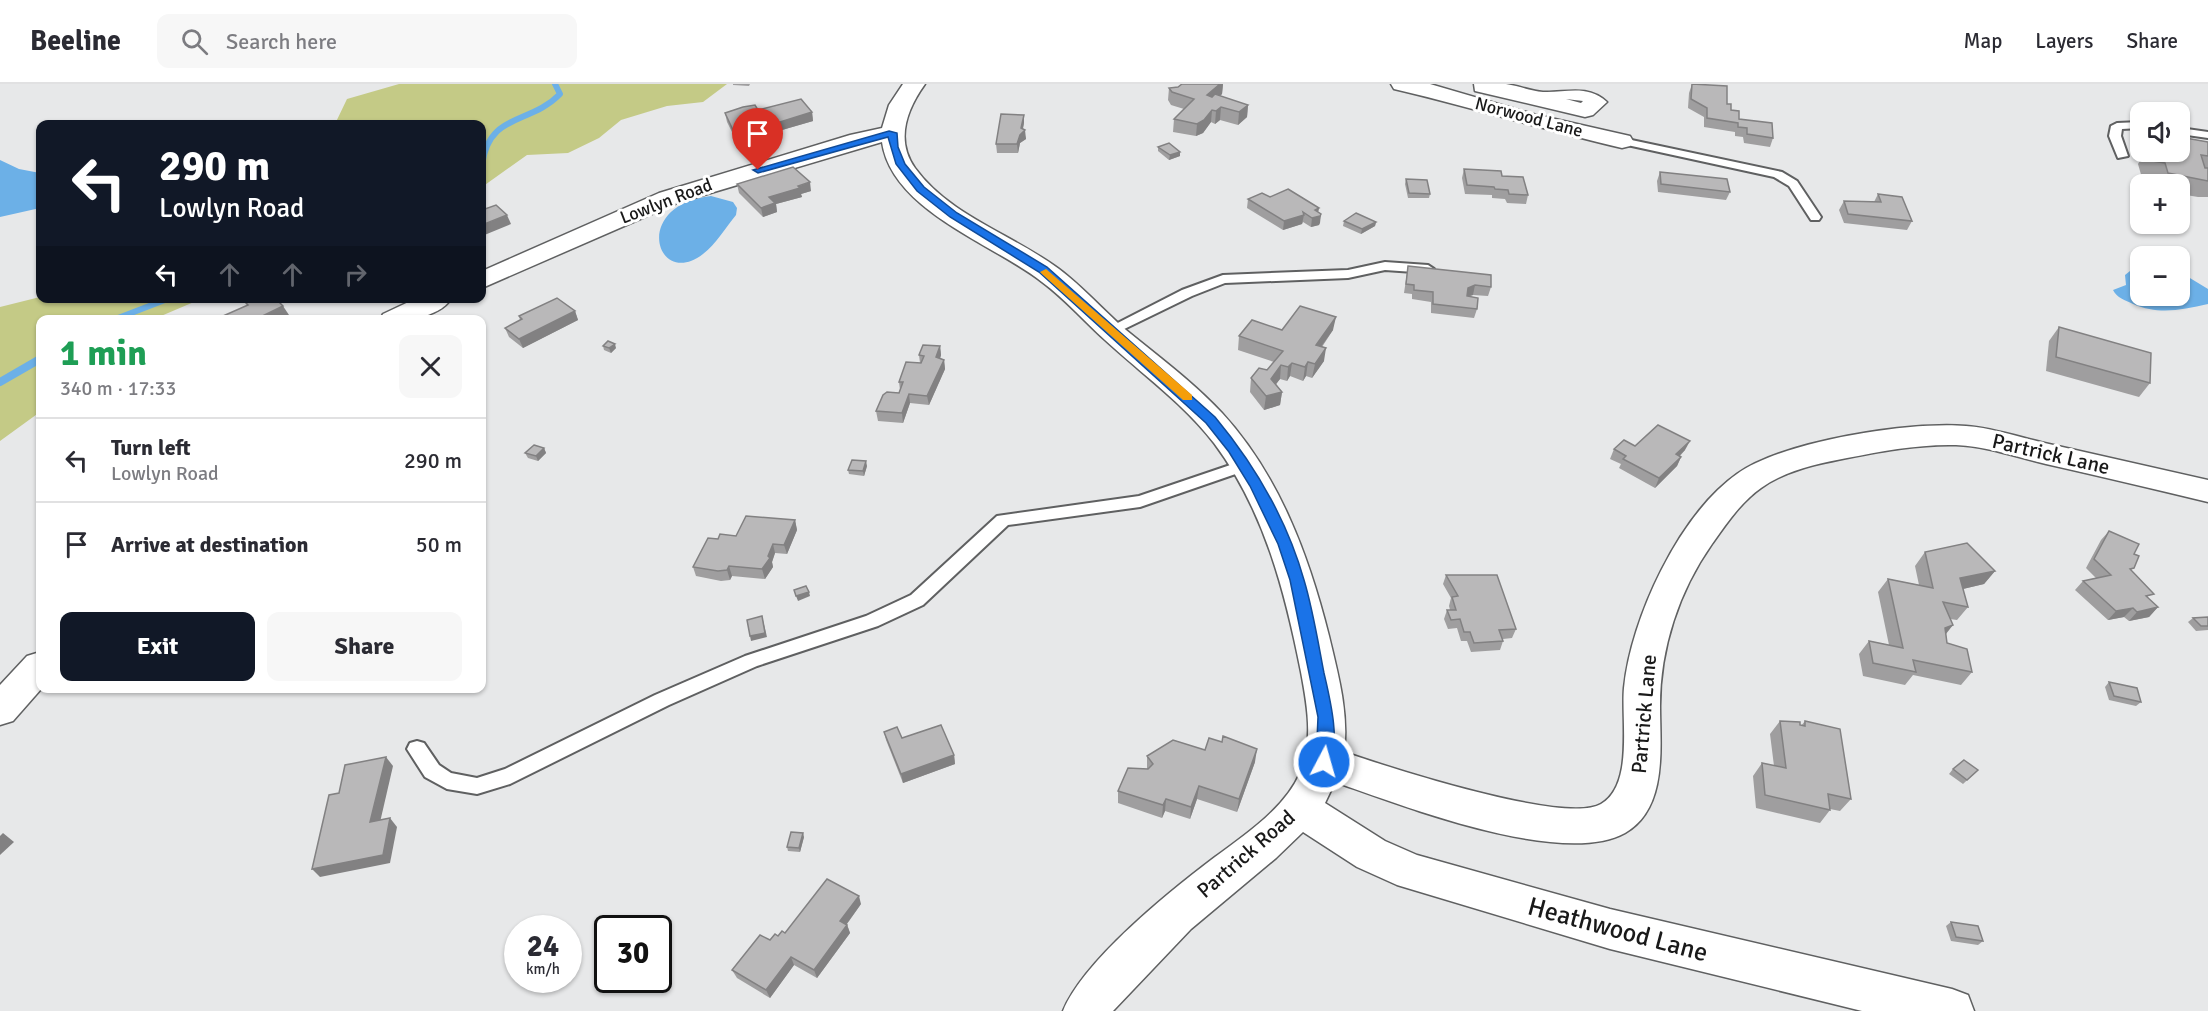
<!DOCTYPE html>
<meta charset="utf-8">
<style>
:root{--surface:#fff;--page:#f7f7f7;--text:#2b2b33;--muted:#7c7c81;--line:#e1e1e2;--accent:#111827}
body{margin:0;font-family:Signika,sans-serif;background:var(--page);color:var(--text);height:100vh;display:flex;flex-direction:column;font-size:22px;white-space:nowrap}
*{box-sizing:border-box;margin:0}
p{font-size:20px;color:var(--muted)}
.icon{flex:none;width:33px;height:33px;fill:none;stroke:currentColor;stroke-width:2;stroke-linecap:round;stroke-linejoin:round}
.map{position:relative;flex:1;overflow:hidden}
.drawer{position:absolute;left:36px;top:231px;width:450px;height:378px;display:flex;flex-direction:column;background:var(--surface);border-radius:12px;box-shadow:0 2px 4px #0004}
.drawer>*{flex:none}
.top-card{position:absolute;left:36px;top:36px;width:450px;height:183px;border-radius:12px;box-shadow:0 2px 4px #0004;background:#111827;color:#fff;overflow:hidden}
.fabs{position:absolute;left:2130px;top:18px;display:grid;gap:12px}
.fabs a{display:grid;place-items:center;width:60px;height:60px;border-radius:12px;background:var(--surface);box-shadow:0 2px 4px #0004;font-size:30px}
.speed{position:absolute;left:504px;top:831px;display:flex;gap:12px;font-size:30px;font-weight:700;text-align:center}
.speed>*{display:grid;place-content:center;width:78px;height:78px;border-radius:50%;background:var(--surface);box-shadow:0 2px 4px #0004;line-height:1}
.speed small{font-size:15px;font-weight:400}
.speed .limit{border:3px solid #111;border-radius:9px;background:#fff;color:#111}
.pin{position:absolute;display:grid;place-items:center;width:51px;height:51px;color:#fff;margin:-62px -26px;border-radius:50% 50% 50% 0;rotate:-45deg;box-shadow:0 0 6px #0007}
.pin .icon{rotate:45deg}
.me{position:absolute;width:66px;margin:-33px;rotate:6deg;stroke-linejoin:round;filter:drop-shadow(0 0 4px #0008)}
.turn{display:flex;align-items:center;gap:21px;height:126px;padding:0 24px;font-size:27px}
.turn .icon{width:78px;height:78px;stroke-width:2.5}
.turn b{display:block;font-size:42px;line-height:51px}
.lanes{display:flex;align-items:center;height:57px;padding:0 24px;background:#0003;justify-content:center;gap:30px;direction:ltr}
.lanes .off{opacity:.35}
.round{display:grid;place-items:center;flex:none;width:63px;height:63px;border-radius:12px;background:var(--page)}
.overview{display:flex;align-items:center;justify-content:space-between;height:102px;padding:0 24px}
h1{font-size:36px;font-weight:700;line-height:45px;color:#1e9e55}
.primary-button{display:flex;gap:12px;margin-top:auto;padding:12px 24px}
.primary-button a{flex:1;height:69px;border-radius:12px;background:var(--accent);color:#fff;font-size:24px;font-weight:700;line-height:69px;text-align:center}
.primary-button a+a{background:var(--page);color:var(--text)}
ul{padding:0;list-style:none}
li{display:flex;align-items:center;gap:18px;height:84px;padding:0 24px;border-top:2px solid var(--line)}
li div{flex:1}
li b{display:block;font-size:22px}
li em{font-style:normal}
header{display:flex;align-items:center;gap:36px;box-sizing:border-box;height:84px;padding:0 30px;background:var(--surface);border-bottom:2px solid var(--line)}
header strong{font-size:28px}
nav{display:flex;gap:33px;margin-inline-start:auto;font-size:21px}
.search{width:420px;height:54px;background:var(--page);display:flex;align-items:center;gap:15px;box-sizing:border-box;padding:0 21px;border-radius:12px;color:var(--muted);font-size:22px}
.map>svg:first-child{display:block}
.green{fill:#c4ca86}
.water{fill:#6cb0e7}
.lines{fill:none;stroke-linecap:round;stroke-linejoin:round}
.stream-far1{stroke:#6cb0e7;stroke-width:6}
.stream{stroke:#6cb0e7;stroke-width:8}
.service-casing{stroke:#5f6061;stroke-width:4}
.minor-casing{stroke:#5f6061;stroke-width:3}
.service{fill:#fff;fill-rule:evenodd}
.minor{fill:#fff;fill-rule:evenodd}
.wall{fill:#9f9e9f}
.shaded-wall{fill:#828182}
.building{fill:#b9b8b9;stroke:#828182;stroke-width:1.5}
.route{fill:#1a73e8;stroke:#114b97;stroke-width:1.5}
.slow{fill:#f59e0b}
.labels{text-anchor:middle;stroke-width:6;stroke-linejoin:round;paint-order:stroke}
.far-street-label{font-size:18px;fill:#191919;stroke:#fff}
.street-label{font-size:21px;fill:#191919;stroke:#fff}
.near-street-label{font-size:26px;fill:#191919;stroke:#fff}
</style>
<header>
<strong>Beeline</strong>
<div class="search"><svg class="icon" aria-label="search" viewBox="0 0 24 24"><circle cx="10" cy="10" r="6"/><path d="M15 15l6 6"/></svg>Search here</div>
<nav><a>Map</a><a>Layers</a><a>Share</a></nav>
</header>
<div class="map">
<svg width="2208" height="927" viewBox="0 0 2208 927">
<rect width="100%" height="100%" fill="#e7e8e9"/>
<g class="green">
<path d="M399 0H727L703 18 667 22 621 36 599 54 568 69 527 71 482 103V40H335L347 15Z"/>
<path d="M40 213V214L201 215 154 235 40 236V328L0 357V223Z"/>
</g>
<g class="water">
<path d="M0 76 19 85 40 89V124L0 133Z"/>
<path d="M711 112 733 118 737 124 736 131C726 143 716 160 703 170 657 206 630 121 711 112Z"/>
<path d="M2140 179V212H2180V188L2208 205V220C2181 226 2159 231 2133 220 2125 216 2117 214 2113 206L2126 201 2125 191Z"/>
</g>
<g class="lines">
<g class="stream-far1">
<path d="M482 81C489 28 530 41 560 10L555 0"/>
<path d="M113 236 170 214"/>
</g>
<path class="stream" d="M0 298 40 275"/>
<defs>
<g id="service">
<path d="M2140 38V44L2122 45 2121 52 2128 72 2118 74 2109 52 2111 42 2117 39Z"/>
<path d="M2180 44 2208 48V54L2180 50Z"/>
<path d="M1622 54 1782 88 1797 97 1821 133 1819 136H1811L1789 102 1774 93 1618 59V55Z"/>
<path d="M1385 178 1428 181 1434 185 1428 189 1385 186 1348 194 1225 199 1192 212 1116 249H1106L1104 246 1182 206 1223 191 1348 186Z"/>
<path d="M1245 376 1250 377 1253 381 1250 385 1140 423 1008 441 923 521 878 542 757 582 669 621 510 700 477 710 447 705 425 693 407 665 410 659 417 657 424 659 439 681 451 689 477 694 505 685 655 611 745 572 866 532 911 511 997 432 1139 412Z"/>
</g>
<g id="minor">
<path d="M903 0H925C907 25 895 56 915 84 950 132 1012 150 1059 185 1083 203 1103 226 1126 246 1159 273 1193 298 1222 329 1279 391 1309 472 1329 552 1338 590 1349 629 1344 668 1388 683 1565 741 1601 720 1634 701 1621 636 1624 604 1631 534 1679 431 1737 390 1783 357 1910 337 1966 342 1994 344 2022 354 2049 360 2102 372 2155 384 2208 396V418C2154 405 2100 392 2046 380 2016 373 1986 362 1956 361 1919 360 1883 367 1847 374 1817 380 1786 386 1761 404 1741 418 1726 440 1712 460 1679 507 1660 564 1660 622 1660 663 1668 724 1625 749 1562 784 1401 721 1335 698L1325 719 1385 757 1417 771 1610 825 1952 905 1968 911 1974 927H1862L1610 865 1397 801 1357 783 1303 748 1276 774 1191 845 1113 927H1063C1084 876 1170 807 1215 773 1245 751 1285 724 1300 689 1314 658 1307 620 1301 588 1285 507 1264 426 1214 359 1183 319 1142 290 1105 256 1084 237 1065 215 1042 198 994 160 892 127 882 58L677 119 482 204V187L659 109 850 51 882 44 889 21Z"/>
<path d="M1391 0H1430L1533 30 1630 52 1633 57 1630 62 1622 64C1545 46 1471 23 1394 5Z"/>
<path d="M1474 0C1484 0 1496 0 1506 0 1519 2 1531 7 1543 8 1566 9 1587 0 1607 18L1593 31 1585 33 1475 7ZM1566 15 1583 17 1581 19Z"/>
<path d="M417 214H452C437 236 403 236 380 236L383 230Z"/>
<path d="M40 568 42 604 13 637 0 641V601L27 572Z"/>
</g>
</defs>
<use href="#service" class="service-casing"/>
<use href="#minor" class="minor-casing"/>
<use href="#service" class="service"/>
<use href="#minor" class="minor"/>
</g>
<g class="wall">
<path d="M733 0H750L749 2 733 1Z"/>
<path d="M1182 0H1223L1222 10 1220 12 1248 21 1247 33 1238 41 1220 36 1215 40 1211 38 1203 49 1196 52 1173 48 1174 35 1184 25 1171 21 1168 16 1169 4 1178 3Z"/>
<path d="M1692 0 1727 20 1739 35 1773 54 1770 63 1744 59 1743 53 1735 52V48L1704 43V33L1688 24 1689 9Z"/>
<path d="M758 26 812 28 813 37 782 46 735 54 727 38 725 29Z"/>
<path d="M1024 39 1023 45 1026 55 1020 59 1018 69H997L996 60Z"/>
<path d="M2180 53 2208 58V113H2198L2180 110V100H2155L2153 96 2142 94 2138 80 2141 75 2138 65 2140 62V68H2180Z"/>
<path d="M1158 63 1180 72 1169 76 1158 67Z"/>
<path d="M1464 85 1502 92 1528 111 1526 120 1507 119 1505 115 1492 114V111L1465 110 1462 94Z"/>
<path d="M1660 88 1730 108 1726 116 1658 108 1657 97Z"/>
<path d="M1406 95 1430 110 1429 114H1408L1405 100Z"/>
<path d="M737 100 811 107 801 110 802 113 776 120 777 128 763 133 739 109Z"/>
<path d="M1878 110 1912 137 1907 146 1844 139 1839 126 1844 117 1874 118Z"/>
<path d="M1270 113 1319 124 1318 128 1321 130 1319 141 1311 143 1303 138 1302 140 1283 146 1247 124 1248 115Z"/>
<path d="M1344 137 1376 138 1375 142 1361 150 1343 142Z"/>
<path d="M1408 182 1491 203 1488 212 1473 211 1468 213 1477 225 1474 234 1431 229V218L1412 215V210L1404 209Z"/>
<path d="M575 227 578 236 523 264 509 253 505 244 520 236 519 232Z"/>
<path d="M2059 243 2150 299 2139 313 2046 287 2049 257Z"/>
<path d="M1282 246H1333L1322 263 1324 277 1312 294 1306 292 1303 297 1290 292 1287 297 1280 295 1276 300 1282 308 1280 321 1264 326 1250 308 1251 294 1267 286 1274 278 1238 266 1239 252Z"/>
<path d="M603 262 616 264 611 269 604 266Z"/>
<path d="M940 262 941 271 940 274 944 276 945 285 929 321 910 319 903 339 878 337 876 327 899 309 900 306 899 298 920 279 919 271Z"/>
<path d="M1635 362 1685 366 1680 372 1681 373 1677 382 1655 404 1619 384 1621 380 1610 375 1614 365Z"/>
<path d="M544 364 546 369 538 377 528 374 525 369Z"/>
<path d="M867 382 864 392 849 390 848 386Z"/>
<path d="M795 436 797 446 787 470 775 469 772 478 773 483 765 495 732 492 730 496 721 497 696 492 693 483 718 455 736 452Z"/>
<path d="M2109 447 2134 470 2131 486 2149 515 2158 523 2149 533 2129 537 2124 533 2108 536 2075 506 2083 497 2096 494 2086 484 2101 456Z"/>
<path d="M1925 468 1995 487 1984 500 1963 505 1968 523 1957 536 1950 535 1946 550 1947 559 1972 588 1961 601 1913 591 1905 601 1863 592 1859 570 1869 557 1889 561 1878 508 1888 495 1919 501 1915 482Z"/>
<path d="M1446 491 1516 545 1512 554 1503 555V557L1500 566 1471 568 1467 557H1461L1457 544 1448 545 1444 535 1447 526H1450L1449 522 1451 514 1443 500Z"/>
<path d="M2208 533V546L2196 547 2188 538 2193 534Z"/>
<path d="M2109 598 2141 618 2136 622 2109 616 2105 603Z"/>
<path d="M1780 637 1801 642 1805 637 1851 715 1840 727 1830 725V726L1820 739 1756 724 1753 692 1762 679 1774 682 1770 650Z"/>
<path d="M884 648 954 671 955 680 903 699 886 656Z"/>
<path d="M1205 666 1255 678 1237 728 1197 715 1190 735 1165 727 1162 734 1118 719V707L1147 685V672Z"/>
<path d="M1953 685 1978 686 1963 700 1949 690Z"/>
<path d="M804 753 800 768 788 767 787 763Z"/>
<path d="M861 820 847 840 850 849 817 894 794 881 770 914 737 894 732 886 770 856 785 849Z"/>
<path d="M1951 838 1983 857 1978 861 1951 857 1946 842Z"/>
</g>
<g class="shaded-wall">
<path d="M1220 0H1223L1222 10 1206 23 1207 11Z"/>
<path d="M1248 21 1247 33 1238 41 1239 28Z"/>
<path d="M1221 23 1220 36 1215 40 1216 27Z"/>
<path d="M1212 26 1211 38 1203 49 1196 52 1197 40Z"/>
<path d="M812 28 813 37 782 46 735 54 733 46Z"/>
<path d="M1024 31V39L1022 48 1025 46 1026 55 1020 59 1018 69 1017 60Z"/>
<path d="M1180 68V72L1169 76 1170 71Z"/>
<path d="M810 98 811 107 801 110 802 113 776 120 777 128 763 133 761 124 769 113Z"/>
<path d="M1319 124 1317 133 1321 130 1320 139 1319 141 1311 143 1312 134 1315 126Z"/>
<path d="M507 131 511 140 482 152V141Z"/>
<path d="M1304 131 1302 140 1283 146 1284 137Z"/>
<path d="M1376 138 1375 142 1361 150 1362 145Z"/>
<path d="M1475 201 1473 211 1465 213 1468 204Z"/>
<path d="M283 222 289 231 280 236H254Z"/>
<path d="M575 227 578 236 523 264 519 255Z"/>
<path d="M1336 233 1333 246 1313 274 1316 261Z"/>
<path d="M615 260 616 264 611 269 609 264Z"/>
<path d="M940 262 941 271 938 282 936 273Z"/>
<path d="M1326 264 1324 277 1312 294 1315 280Z"/>
<path d="M944 276 945 285 929 321 927 312Z"/>
<path d="M1308 278 1306 292 1303 297 1305 283Z"/>
<path d="M1292 279 1290 292 1287 297 1288 283Z"/>
<path d="M1281 281 1280 295 1270 308 1271 295Z"/>
<path d="M1282 308 1280 321 1264 326 1266 312Z"/>
<path d="M909 310 910 319 903 339 902 329Z"/>
<path d="M1690 357 1685 366 1672 379 1676 370Z"/>
<path d="M544 364 546 369 538 377 536 372Z"/>
<path d="M1681 373 1677 382 1655 404 1659 394Z"/>
<path d="M866 377 867 382 864 392 863 387Z"/>
<path d="M795 436 797 446 787 470 784 461Z"/>
<path d="M773 460 775 469 772 478 773 483 765 495 762 485Z"/>
<path d="M729 482 732 492 730 496 727 486Z"/>
<path d="M1995 487 1984 500 1950 508 1960 494Z"/>
<path d="M809 508 810 512 798 517 796 512Z"/>
<path d="M2158 523 2149 533 2129 537 2137 528Z"/>
<path d="M2133 524 2124 533 2108 536 2116 527Z"/>
<path d="M762 532 767 553 751 557 750 552Z"/>
<path d="M1953 541 1942 555 1945 544Z"/>
<path d="M1257 665 1255 678 1237 728 1239 715Z"/>
<path d="M954 671 955 680 903 699 901 690Z"/>
<path d="M386 673 393 682 378 747 370 738Z"/>
<path d="M1199 702 1197 715 1190 735 1191 723Z"/>
<path d="M1166 715 1165 727 1162 734 1163 721Z"/>
<path d="M390 734 397 743 390 779 320 793 312 785Z"/>
<path d="M3 749 14 758 0 771V752Z"/>
<path d="M803 749 804 753 800 768 799 764Z"/>
<path d="M859 812 861 820 843 845 840 837Z"/>
<path d="M847 841 850 849 817 894 814 886Z"/>
<path d="M791 873 794 881 770 914 766 906Z"/>
</g>
<g class="building">
<path d="M1182 0H1220L1207 11 1212 13 1215 10 1248 21 1239 28 1221 23 1216 27 1212 26 1204 36 1197 40 1174 35 1194 15 1172 8 1169 4 1178 3Z"/>
<path d="M1692 0 1727 2V20H1731V26L1739 27V35L1772 39 1773 54 1747 50V44L1738 43V39L1707 34V24L1691 15Z"/>
<path d="M801 15 812 28 780 38 733 46 725 29 743 23 755 21 758 26Z"/>
<path d="M1001 30 1024 31 1021 44 1025 46 1020 51 1017 60H996Z"/>
<path d="M2180 53 2208 58V72L2201 71 2205 84H2208V97L2168 89 2165 79 2153 77 2150 68H2172L2183 69 2180 67Z"/>
<path d="M1169 59 1180 68 1170 71 1158 63Z"/>
<path d="M793 83 810 98 798 102 800 104 769 113 775 119 761 124 737 100Z"/>
<path d="M1464 85 1501 87 1502 92 1523 93 1528 111 1509 110 1508 106 1495 105 1494 103 1467 101Z"/>
<path d="M1660 88 1727 95 1730 108 1661 100Z"/>
<path d="M1406 95 1427 96 1430 110 1409 109Z"/>
<path d="M1288 105 1319 124 1315 126 1321 130 1320 132 1312 134 1303 128 1304 131 1284 137 1248 115 1262 109 1270 113Z"/>
<path d="M1878 110 1902 113 1912 137 1848 130 1844 117 1881 118Z"/>
<path d="M496 121 507 131 482 141V126Z"/>
<path d="M1356 129 1376 138 1362 145 1344 137Z"/>
<path d="M1408 182 1491 191V203L1475 201 1468 204 1467 212 1478 214 1477 225 1433 220V208L1414 206V201L1406 200Z"/>
<path d="M275 214 283 222 254 236H214L248 221 241 214Z"/>
<path d="M557 214 575 227 519 255 505 244 522 235 519 232Z"/>
<path d="M1300 222 1336 233 1316 261 1326 264 1315 280 1308 278 1305 283 1292 279 1288 283 1281 281 1271 295 1282 308 1266 312 1251 294 1259 284 1267 286 1283 267 1239 252 1252 236 1282 246Z"/>
<path d="M2059 243 2151 269 2150 299 2056 273Z"/>
<path d="M608 257 615 260 609 264 603 262Z"/>
<path d="M923 261 940 262 936 273 944 276 927 312 909 310 902 329 876 327 883 311 887 308 899 309 903 298H899L906 278 921 279 924 272 919 271Z"/>
<path d="M1658 341 1690 357 1676 370 1681 373 1659 394 1623 375 1626 372 1614 365 1624 356 1635 362Z"/>
<path d="M534 361 544 364 536 372 525 369Z"/>
<path d="M852 376 866 377 863 387 848 386Z"/>
<path d="M746 432 795 436 784 461 773 460 768 472 770 474 762 485 729 482 727 486 718 487 693 483 708 454 718 455 720 450 736 452Z"/>
<path d="M2109 447 2139 460 2134 470 2139 472 2134 484 2130 485 2154 510 2146 512 2158 523 2137 528 2133 524 2116 527 2083 497 2111 491 2094 475Z"/>
<path d="M1967 459 1995 487 1960 494 1968 523 1943 518 1953 541 1945 544 1947 559 1967 565 1972 588 1913 576 1916 588 1873 579 1869 557 1903 564 1888 495 1933 504 1925 468Z"/>
<path d="M1446 491H1497L1516 545 1499 546 1503 557 1474 559 1470 548H1464L1460 535 1451 536 1447 526H1456L1452 513 1458 512Z"/>
<path d="M806 502 809 508 796 512 794 506Z"/>
<path d="M762 532 765 549 750 552 747 536Z"/>
<path d="M2208 533V542H2201L2193 534Z"/>
<path d="M2109 598 2137 604 2141 618 2114 612Z"/>
<path d="M1780 637 1800 638V641L1805 642V637L1840 645 1851 715 1828 710 1830 726 1765 711 1762 679 1786 684Z"/>
<path d="M941 641 954 671 901 690 884 648 897 643 902 654Z"/>
<path d="M1223 652 1257 665 1239 715 1199 702 1191 723 1166 715 1163 721 1118 707 1128 684 1148 685 1153 680 1147 672 1173 656 1205 666 1209 654 1222 658Z"/>
<path d="M386 673 370 738 390 734 383 771 312 785 329 711 339 709 345 681Z"/>
<path d="M1964 676 1978 686 1967 696 1953 685Z"/>
<path d="M791 748 803 749 799 764 787 763Z"/>
<path d="M827 795 859 812 840 837 847 841 814 886 791 873 766 906 732 886 760 851 770 856 775 850 778 852 782 847 785 849Z"/>
<path d="M1951 838 1978 842 1983 857 1956 853Z"/>
</g>
<path class="route" d="M889 47 897 49 898 63 905 80 924 103 957 129 1047 183 1215 333C1254 380 1287 436 1304 496 1313 526 1318 558 1324 589 1330 615 1341 659 1329 683H1318L1316 678 1318 633 1290 496 1278 460 1250 402 1229 368 1206 339 1039 188 950 133 917 107 896 80 888 53 758 89 753 86Z"/>
<path class="slow" d="M1046 185 1192 311V316H1183L1042 190 1040 188Z"/>
<g class="labels">
<g class="far-street-label">
<text transform="translate(1529 33) rotate(15)" y="6">Norwood Lane</text>
<text transform="translate(666 117) rotate(-21)" y="6">Lowlyn Road</text>
</g>
<g class="street-label">
<text transform="translate(2051 370) rotate(13)" y="7">Partrick Lane</text>
<text transform="translate(1644 630) rotate(-85)" y="7">Partrick Lane</text>
<text transform="translate(1246 770) rotate(-41)" y="7">Partrick Road</text>
</g>
<g class="near-street-label">
<text transform="translate(1618 845) rotate(15)" y="9">Heathwood Lane</text>
</g>
</g>
</svg>
<div class="fabs">
<a><svg class="icon" aria-label="sound" viewBox="0 0 24 24"><path d="M4 9h4l5-4v14l-5-4H4zM17 9q2 3 0 6"/></svg></a>
<a>+</a>
<a>−</a>
</div>
<div class="speed"><div>24<small>km/h</small></div><div class="limit">30</div></div>
<div class="pin" style="left:758px;top:86px;background:#d93025"><svg class="icon" aria-label="arrive" viewBox="0 0 24 24"><path d="M6 21V4h12l-3 4 3 4H6"/></svg></div>
<svg class="me" style="left:1324px;top:678px" viewBox="-20 -20 40 40"><circle r="17" fill="#1a73e8" stroke="#fff" stroke-width="3"/><path d="M0-11L8 9 0 5-8 9z" fill="#fff"/></svg>
<div class="top-card">
<div class="turn"><svg class="icon" aria-label="left" viewBox="0 0 24 24"><path d="M17 20v-9H6M10 6l-5 5 5 5"/></svg><div><b>290 m</b>Lowlyn Road</div></div>
<div class="lanes"><svg class="icon" aria-label="left" viewBox="0 0 24 24"><path d="M17 20v-9H6M10 6l-5 5 5 5"/></svg><svg class="icon off" aria-label="ahead" viewBox="0 0 24 24"><path d="M12 20V5M6 11l6-6 6 6"/></svg><svg class="icon off" aria-label="ahead" viewBox="0 0 24 24"><path d="M12 20V5M6 11l6-6 6 6"/></svg><svg class="icon off" aria-label="right" viewBox="0 0 24 24"><path d="M7 20v-9h11M14 6l5 5-5 5"/></svg></div>
</div>
<section class="drawer">
<div class="overview"><div><h1>1 min</h1><p>340 m · 17:33</p></div><a class="round"><svg class="icon" aria-label="close" viewBox="0 0 24 24"><path d="M6 6l12 12M18 6L6 18"/></svg></a></div>
<ul>
<li><svg class="icon" aria-label="left" viewBox="0 0 24 24"><path d="M17 20v-9H6M10 6l-5 5 5 5"/></svg><div><b>Turn left</b><p>Lowlyn Road</p></div><em>290 m</em></li>
<li><svg class="icon" aria-label="arrive" viewBox="0 0 24 24"><path d="M6 21V4h12l-3 4 3 4H6"/></svg><div><b>Arrive at destination</b></div><em>50 m</em></li>
</ul>
<div class="primary-button"><a>Exit</a><a>Share</a></div>
</section>
</div>
